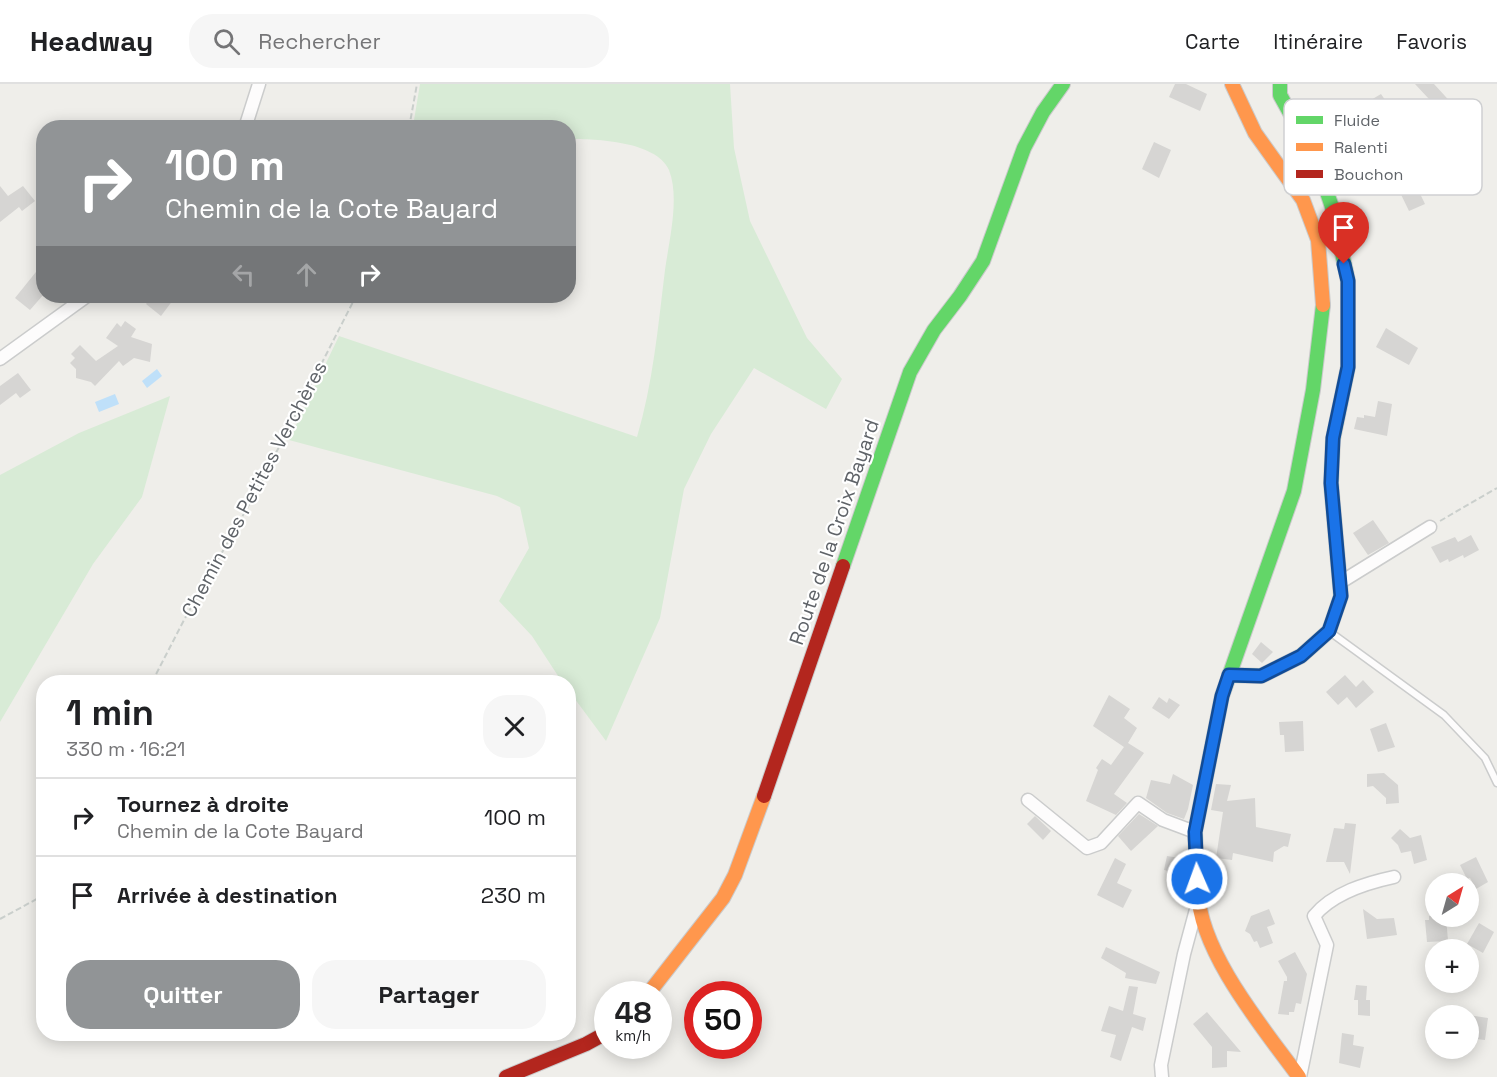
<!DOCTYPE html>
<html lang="fr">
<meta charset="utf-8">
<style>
:root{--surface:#fff;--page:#f6f6f6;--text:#202124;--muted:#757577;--line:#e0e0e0;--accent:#919496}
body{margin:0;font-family:"Space Grotesk",sans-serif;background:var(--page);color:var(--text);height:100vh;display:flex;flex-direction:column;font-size:22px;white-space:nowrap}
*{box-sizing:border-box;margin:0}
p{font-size:20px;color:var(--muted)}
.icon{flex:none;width:33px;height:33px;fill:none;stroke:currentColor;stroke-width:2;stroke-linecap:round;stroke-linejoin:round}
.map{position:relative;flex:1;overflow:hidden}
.panel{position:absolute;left:36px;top:591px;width:540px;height:366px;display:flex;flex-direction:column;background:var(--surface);border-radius:24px;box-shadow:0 3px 15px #0003}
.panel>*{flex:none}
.banner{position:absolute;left:36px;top:36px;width:540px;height:183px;border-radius:24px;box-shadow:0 3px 15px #0003;background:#919496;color:#fff;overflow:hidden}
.needle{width:39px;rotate:37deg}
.fabs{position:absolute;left:1425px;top:789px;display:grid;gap:12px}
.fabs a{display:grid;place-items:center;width:54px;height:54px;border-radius:50%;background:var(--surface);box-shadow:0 3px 15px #0003;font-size:30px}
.speed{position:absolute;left:594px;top:897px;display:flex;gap:12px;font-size:30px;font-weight:700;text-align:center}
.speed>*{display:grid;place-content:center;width:78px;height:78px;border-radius:50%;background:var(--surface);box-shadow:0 3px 15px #0003;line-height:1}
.speed small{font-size:15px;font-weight:400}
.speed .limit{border:9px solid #d22;background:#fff;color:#111}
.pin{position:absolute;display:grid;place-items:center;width:51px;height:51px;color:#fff;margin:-62px -26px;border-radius:50% 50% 50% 0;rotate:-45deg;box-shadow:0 0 6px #0007}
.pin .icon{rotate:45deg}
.me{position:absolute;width:66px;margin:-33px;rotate:358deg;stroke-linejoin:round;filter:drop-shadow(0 0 4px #0008)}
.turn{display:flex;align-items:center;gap:21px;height:126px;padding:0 30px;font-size:27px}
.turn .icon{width:78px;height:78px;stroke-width:2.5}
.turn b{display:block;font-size:42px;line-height:51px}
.lanes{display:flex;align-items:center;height:57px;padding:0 30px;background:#0003;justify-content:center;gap:30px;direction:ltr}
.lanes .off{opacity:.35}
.round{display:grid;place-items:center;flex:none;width:63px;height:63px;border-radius:24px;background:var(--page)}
.overview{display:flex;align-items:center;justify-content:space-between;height:102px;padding:0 30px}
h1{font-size:36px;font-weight:700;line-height:45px}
.cta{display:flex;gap:12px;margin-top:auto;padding:12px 30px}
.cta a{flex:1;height:69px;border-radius:24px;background:var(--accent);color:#fff;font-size:24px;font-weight:700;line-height:69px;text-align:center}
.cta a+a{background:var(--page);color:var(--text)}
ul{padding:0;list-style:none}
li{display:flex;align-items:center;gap:18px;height:78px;padding:0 30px;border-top:2px solid var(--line)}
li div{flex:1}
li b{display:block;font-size:22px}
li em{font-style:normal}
header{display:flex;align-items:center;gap:36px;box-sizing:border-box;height:84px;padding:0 30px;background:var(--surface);border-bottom:2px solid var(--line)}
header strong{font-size:28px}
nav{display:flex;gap:33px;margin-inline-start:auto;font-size:21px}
.search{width:420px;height:54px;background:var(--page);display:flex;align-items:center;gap:15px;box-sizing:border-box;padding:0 21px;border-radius:24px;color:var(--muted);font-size:22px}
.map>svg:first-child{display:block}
.green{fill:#d8ebd6}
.water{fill:#bfe0f9}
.building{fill:#d6d5d3}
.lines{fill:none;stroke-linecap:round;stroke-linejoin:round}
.lane-casing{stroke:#cbcccc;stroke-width:9}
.street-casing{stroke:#cbcccc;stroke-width:15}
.fast-casing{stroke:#cacacb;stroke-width:16}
.slow-casing{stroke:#cacacb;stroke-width:16}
.jam-casing{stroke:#cacacb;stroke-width:16}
.path{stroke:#cacfcc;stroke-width:2;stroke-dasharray:6 3;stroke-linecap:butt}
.lane{stroke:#fdfcfc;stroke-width:6}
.street{stroke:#fdfcfc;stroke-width:12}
.fast{stroke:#63d668;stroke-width:14}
.slow{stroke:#ff974d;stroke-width:14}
.jam{stroke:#b3261e;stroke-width:14}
.route-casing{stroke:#114b97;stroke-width:15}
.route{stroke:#1a73e8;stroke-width:10}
.labels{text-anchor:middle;stroke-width:4.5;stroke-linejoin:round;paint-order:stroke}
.street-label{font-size:20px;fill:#5f6368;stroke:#fff}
.key{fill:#fff;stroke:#cfd0d2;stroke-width:1.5}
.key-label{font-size:16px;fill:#5f6368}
</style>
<header>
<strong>Headway</strong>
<div class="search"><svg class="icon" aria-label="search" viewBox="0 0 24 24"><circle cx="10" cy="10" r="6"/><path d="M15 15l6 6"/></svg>Rechercher</div>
<nav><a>Carte</a><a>Itinéraire</a><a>Favoris</a></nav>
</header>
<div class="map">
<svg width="1497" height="993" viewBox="0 0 1497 993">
<rect width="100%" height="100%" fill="#efeeea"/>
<g class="green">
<path d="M420 0H730L734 64 750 137 807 254 842 295 826 325 754 284 711 350 684 405 660 534 606 657 569 607 568 598H562L532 552 499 517 529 464 520 423 497 412 289 356 339 252 637 353C653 299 658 243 665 186 669 157 680 114 669 86 656 57 596 55 569 55L568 44H422L413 42Z"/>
<path d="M170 312 142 413 93 480 0 638V391L79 349Z"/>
</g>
<g class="water">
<path d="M157 285 162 292 147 304 142 297Z"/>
<path d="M115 310 119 320 99 328 95 318Z"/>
</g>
<g class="building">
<path d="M1175 0H1186L1207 10 1200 27 1169 13Z"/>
<path d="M1415 0H1434L1456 24 1442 36 1425 18 1429 15Z"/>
<path d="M1381 10 1396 32 1381 41 1375 32 1372 33 1364 20Z"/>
<path d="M1154 58 1171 66 1159 94 1142 85Z"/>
<path d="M1410 89 1425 120 1409 127 1394 96Z"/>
<path d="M0 102 8 112 23 102 35 117 22 127 19 123 0 138Z"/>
<path d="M44 178V210L30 226 15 214Z"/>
<path d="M152 212H176L161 232 146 220Z"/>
<path d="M125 237 136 245 131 253 152 260 150 278 134 274 123 282 119 277 95 302 91 298 76 294V285L70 279 75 274 71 270 80 261 96 277 118 262 106 254 117 239 121 243Z"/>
<path d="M1386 244 1418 264 1409 281 1376 263Z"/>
<path d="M18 289 31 306 20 314 16 309 0 321V302Z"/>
<path d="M1378 317 1392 320 1387 352 1354 345 1357 333 1364 334V331L1375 333Z"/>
<path d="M1373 436 1389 459 1368 471 1353 449Z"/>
<path d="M1471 451 1479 466 1464 474 1463 471 1449 478 1448 475 1440 479 1431 463 1455 453 1458 458Z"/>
<path d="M1261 558 1273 568 1262 579 1252 570Z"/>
<path d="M1345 591 1356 603 1363 596 1374 608 1356 624 1347 613 1338 621 1326 608Z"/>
<path d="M1109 611 1130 625 1124 634 1137 644 1128 659 1144 669 1114 710 1127 719 1116 731 1086 717 1098 686 1096 684 1102 675 1111 681 1124 663 1093 642Z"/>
<path d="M1159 613 1167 619 1169 614 1180 621 1169 635 1152 624Z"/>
<path d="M1303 637 1304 667 1285 668 1284 651H1280L1279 638Z"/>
<path d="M1386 639 1395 663 1378 668 1370 645Z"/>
<path d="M1384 689 1398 701 1399 719 1386 720V714L1373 702 1367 703V690Z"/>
<path d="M1173 690 1193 701 1188 725 1184 735 1167 729 1146 714 1151 696 1170 700Z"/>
<path d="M1216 700 1231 701 1227 717 1255 714 1256 743 1291 750 1288 763 1284 762 1274 768 1273 778 1233 769 1232 776 1216 774 1223 728 1211 726Z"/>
<path d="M1139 730 1158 742 1131 767 1118 752Z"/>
<path d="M1035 732 1051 747 1043 756 1027 740Z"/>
<path d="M1345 739 1356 740 1350 790 1344 778H1326L1334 744 1344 745Z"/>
<path d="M1400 745 1410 754 1421 751 1427 776 1414 780 1411 767 1401 769 1398 761 1391 754Z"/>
<path d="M1167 772 1180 774 1178 789 1164 786Z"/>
<path d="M1476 773 1488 798 1476 805 1470 794 1467 795 1460 781Z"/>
<path d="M1115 774 1126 780 1117 799 1132 806 1123 824 1097 811Z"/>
<path d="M1269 825 1275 840 1267 843 1273 859 1260 864 1257 857 1254 858 1250 850 1245 847 1251 832Z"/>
<path d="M1363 825 1377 835 1394 834 1397 851 1367 855Z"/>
<path d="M1429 832H1446L1448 857 1427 858 1425 836H1429Z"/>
<path d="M1479 839 1494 848 1483 869 1467 860Z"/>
<path d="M1106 863 1160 888 1156 900 1125 894 1126 889 1101 874Z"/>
<path d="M1295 868 1307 890 1301 920 1296 919 1294 928H1289V931L1278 930 1284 897H1287V893L1278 877Z"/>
<path d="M1356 901 1367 902 1366 916H1354Z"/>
<path d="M1129 902 1138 903 1133 930 1146 934 1143 947 1132 943 1121 977 1110 973 1116 951 1101 947 1109 922 1123 927Z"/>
<path d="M1358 916H1370V932L1358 931Z"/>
<path d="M1207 928 1241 968 1227 967V983L1212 984V963L1193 940Z"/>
<path d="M1468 931 1488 934 1485 956 1468 954Z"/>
<path d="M1342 949 1354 951 1353 961 1364 963 1360 984 1339 979Z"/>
</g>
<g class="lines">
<defs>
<path id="lane" d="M1330 548 1444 631 1485 674 1497 699"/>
<g id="street">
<path d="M245 44 259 0"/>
<path d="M0 275 87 212"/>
<path d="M1341 498 1430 443"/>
<path d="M1028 716 1087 764 1101 759 1138 719 1163 736 1195 748"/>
<path d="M1162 993 1161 981 1184 870 1198 818"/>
<path d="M1300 993 1327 861 1314 832C1333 809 1366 799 1394 793"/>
</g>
<g id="fast">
<path d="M843 482 910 288 934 246 960 212 983 177 1024 64 1043 28 1063 0"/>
<path d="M1229 591 1261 592 1301 572 1329 547 1341 512 1331 399 1333 355 1348 283V197L1333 126 1316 76 1280 11V0"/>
<path d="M1198 808 1195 748 1222 612 1294 407 1313 306 1323 221"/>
</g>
<g id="slow">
<path d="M1232 0 1255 49 1303 116 1318 156 1323 221"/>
<path d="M1198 808C1200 869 1264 945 1299 993"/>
<path d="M648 910 723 814 735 791 764 712"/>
</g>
<g id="jam">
<path d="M764 712 843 482"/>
<path d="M506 993 586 960 608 948"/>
</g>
</defs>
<use href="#lane" class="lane-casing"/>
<use href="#street" class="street-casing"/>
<use href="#fast" class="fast-casing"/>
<use href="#slow" class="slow-casing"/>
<use href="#jam" class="jam-casing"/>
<g class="path">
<path d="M409 44 417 0"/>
<path d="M1440 437 1497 404"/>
<path d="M152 598 184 536 255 410 356 212"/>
<path d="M0 835 44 811"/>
</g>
<use href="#lane" class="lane"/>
<use href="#street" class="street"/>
<use href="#fast" class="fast"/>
<use href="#slow" class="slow"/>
<use href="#jam" class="jam"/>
</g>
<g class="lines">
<defs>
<path id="route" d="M1197 795 1195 748 1222 612 1229 591 1261 592 1301 572 1329 547 1341 512 1331 399 1333 354 1348 283V197L1344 180"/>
</defs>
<use href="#route" class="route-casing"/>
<use href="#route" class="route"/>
</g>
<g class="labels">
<g class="street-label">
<text transform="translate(254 405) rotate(-62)" y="7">Chemin des Petites Verchères</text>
<text transform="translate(834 448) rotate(-71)" y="7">Route de la Croix Bayard</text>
</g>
</g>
<rect x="1284" y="15" width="198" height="96" rx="9" class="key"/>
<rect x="1296" y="32" width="27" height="8" fill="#63d668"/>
<rect x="1296" y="59" width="27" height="8" fill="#ff974d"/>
<rect x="1296" y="86" width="27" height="8" fill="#b3261e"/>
<g class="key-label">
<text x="1334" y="42">Fluide</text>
<text x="1334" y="69">Ralenti</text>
<text x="1334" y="96">Bouchon</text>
</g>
</svg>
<div class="fabs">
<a><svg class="needle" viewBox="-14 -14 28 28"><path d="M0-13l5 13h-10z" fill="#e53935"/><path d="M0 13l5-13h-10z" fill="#757577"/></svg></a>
<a>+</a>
<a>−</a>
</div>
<div class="speed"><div>48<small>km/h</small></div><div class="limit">50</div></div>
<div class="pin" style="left:1344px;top:180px;background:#d93025"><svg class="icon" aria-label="arrive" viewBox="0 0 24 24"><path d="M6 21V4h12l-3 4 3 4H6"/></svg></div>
<svg class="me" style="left:1197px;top:795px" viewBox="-20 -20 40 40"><circle r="17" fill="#1a73e8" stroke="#fff" stroke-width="3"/><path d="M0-11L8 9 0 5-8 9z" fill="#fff"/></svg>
<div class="banner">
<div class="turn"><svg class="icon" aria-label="right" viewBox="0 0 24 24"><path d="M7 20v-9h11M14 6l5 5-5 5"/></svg><div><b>100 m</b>Chemin de la Cote Bayard</div></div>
<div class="lanes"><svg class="icon off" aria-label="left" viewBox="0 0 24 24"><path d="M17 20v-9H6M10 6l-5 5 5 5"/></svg><svg class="icon off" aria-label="ahead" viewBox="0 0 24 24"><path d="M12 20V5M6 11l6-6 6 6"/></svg><svg class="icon" aria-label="right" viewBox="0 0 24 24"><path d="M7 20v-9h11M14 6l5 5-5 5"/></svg></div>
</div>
<section class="panel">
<div class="overview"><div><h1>1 min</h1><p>330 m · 16:21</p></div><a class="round"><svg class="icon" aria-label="close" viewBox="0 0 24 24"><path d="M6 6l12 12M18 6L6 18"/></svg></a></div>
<ul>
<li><svg class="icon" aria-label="right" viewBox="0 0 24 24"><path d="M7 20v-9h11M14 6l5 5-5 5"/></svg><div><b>Tournez à droite</b><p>Chemin de la Cote Bayard</p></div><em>100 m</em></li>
<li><svg class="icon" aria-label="arrive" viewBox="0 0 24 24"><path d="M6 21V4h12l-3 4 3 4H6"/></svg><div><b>Arrivée à destination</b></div><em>230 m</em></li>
</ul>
<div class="cta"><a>Quitter</a><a>Partager</a></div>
</section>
</div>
